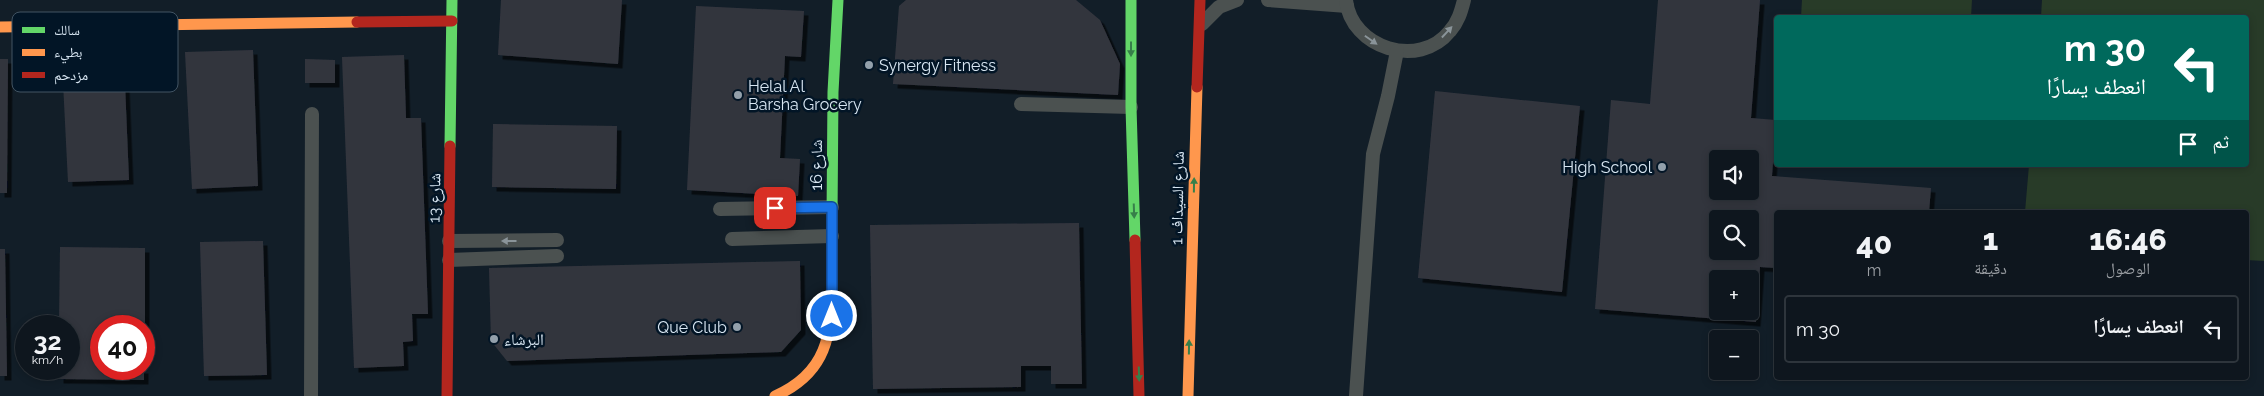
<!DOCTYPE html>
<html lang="ar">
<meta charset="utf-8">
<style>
:root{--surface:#0e161e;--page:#171f27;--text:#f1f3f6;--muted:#9b9fa4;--line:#2e353c}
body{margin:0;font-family:Raleway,"Noto Naskh Arabic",sans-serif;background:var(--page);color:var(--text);direction:rtl;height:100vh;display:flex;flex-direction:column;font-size:19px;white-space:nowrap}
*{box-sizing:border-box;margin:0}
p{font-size:16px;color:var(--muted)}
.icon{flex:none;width:28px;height:28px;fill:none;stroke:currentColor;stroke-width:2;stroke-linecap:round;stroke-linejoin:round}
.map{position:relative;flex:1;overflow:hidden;direction:ltr}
.sheet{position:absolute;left:1774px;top:210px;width:475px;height:170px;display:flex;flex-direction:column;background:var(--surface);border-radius:5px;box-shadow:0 2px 8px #0003,0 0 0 1px var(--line);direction:rtl}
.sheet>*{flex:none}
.banner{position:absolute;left:1774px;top:15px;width:475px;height:152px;border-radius:5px;box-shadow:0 2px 8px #0003,0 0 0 1px var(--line);direction:rtl;background:#00695c;color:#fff;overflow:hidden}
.buttons{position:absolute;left:1709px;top:150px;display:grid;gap:10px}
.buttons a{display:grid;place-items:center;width:50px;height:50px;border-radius:5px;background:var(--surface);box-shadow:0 2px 8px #0003,0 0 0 1px var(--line);font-size:25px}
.speed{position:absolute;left:15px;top:315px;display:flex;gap:10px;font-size:25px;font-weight:700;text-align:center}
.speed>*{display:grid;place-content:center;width:65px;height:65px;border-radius:50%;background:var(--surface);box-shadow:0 2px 8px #0003,0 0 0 1px var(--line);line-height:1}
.speed small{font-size:12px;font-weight:400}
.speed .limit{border:8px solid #d22;background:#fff;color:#111}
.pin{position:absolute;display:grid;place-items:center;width:42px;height:42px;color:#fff;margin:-21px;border-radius:10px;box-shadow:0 2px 8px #0006}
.me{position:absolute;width:55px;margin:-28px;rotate:0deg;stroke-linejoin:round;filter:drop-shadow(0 0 4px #0008)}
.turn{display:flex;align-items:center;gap:18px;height:105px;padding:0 20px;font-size:22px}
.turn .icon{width:65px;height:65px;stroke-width:2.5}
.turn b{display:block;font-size:35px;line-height:42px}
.then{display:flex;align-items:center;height:48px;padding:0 20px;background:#0003;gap:10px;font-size:19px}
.eta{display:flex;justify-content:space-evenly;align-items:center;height:85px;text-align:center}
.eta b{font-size:30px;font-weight:800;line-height:35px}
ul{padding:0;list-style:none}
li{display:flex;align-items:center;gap:15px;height:68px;margin:0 10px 8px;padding:0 10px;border:2px solid var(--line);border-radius:5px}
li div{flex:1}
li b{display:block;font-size:19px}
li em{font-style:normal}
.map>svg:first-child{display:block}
.green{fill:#283b28}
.building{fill:#33353e;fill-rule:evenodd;filter:url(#shadow)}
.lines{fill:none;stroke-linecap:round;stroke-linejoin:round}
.lane{stroke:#4b5150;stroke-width:14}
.fast{stroke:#63d668;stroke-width:11}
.slow{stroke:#ff974d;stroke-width:11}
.jam{stroke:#b3261e;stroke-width:11}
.oneway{fill:#8a9499}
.oneway2{fill:#377f4a}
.route-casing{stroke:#114b97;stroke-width:12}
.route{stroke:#1a73e8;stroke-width:9}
.poi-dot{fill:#93a0ab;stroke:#021526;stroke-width:2}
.labels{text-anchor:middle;stroke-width:5;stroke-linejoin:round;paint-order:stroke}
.poi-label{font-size:16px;fill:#d8e6f2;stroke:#021526;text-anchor:start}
.street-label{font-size:16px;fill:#d8e6f2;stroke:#021526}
.key{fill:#021526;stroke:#425463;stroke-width:1}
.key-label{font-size:14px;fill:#d8e6f2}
</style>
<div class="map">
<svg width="2264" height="396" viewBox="0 0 2264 396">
<defs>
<filter id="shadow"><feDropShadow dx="4.5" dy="4.5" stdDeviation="0" flood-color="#0009"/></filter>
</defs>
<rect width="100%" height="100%" fill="#121e28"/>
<g class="green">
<path d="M1802 0H1972L1971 17H1801Z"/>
<path d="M2042 0H2264V261L2246 260V212H2025L2029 165H2246V18L2041 17Z"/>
</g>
<g class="building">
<path d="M501 0H622L618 64 498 55Z"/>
<path d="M906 0H1076L1100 20 1120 64 1118 95 893 84 899 6Z"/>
<path d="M1658 0H1760L1751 118 1776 120 1772 176 1931 188 1929 212H1776V268L1760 267 1756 322 1595 309 1611 100 1650 104ZM1718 159H1750V191H1718ZM1718 219H1750V251H1718ZM1718 279H1750V311H1718Z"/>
<path d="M696 6 804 11 801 57 785 56 780 158 800 159 798 196 687 190Z"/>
<path d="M253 50 258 186 192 189 185 52Z"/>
<path d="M404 55 406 118H421L428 314H412L413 341 403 342 404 366 354 368 342 57Z"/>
<path d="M0 59H8L7 193H0Z"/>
<path d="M305 59 335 60V83H305Z"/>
<path d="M124 60 129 180 68 182 62 62Z"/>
<path d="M1435 91 1580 106 1562 292 1418 278Z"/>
<path d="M493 124 617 126 616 189 492 187Z"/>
<path d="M1079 223 1082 384H1051V366H1021V387L873 389 870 225Z"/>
<path d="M263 241 267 375 204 376 200 242Z"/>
<path d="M60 247 145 248V326H101V369H144V380L59 379V369H69V326H59Z"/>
<path d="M0 249H5L7 376H0Z"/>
<path d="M800 261 801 330 781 352 507 361 491 341 489 268Z"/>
</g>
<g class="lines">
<g class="lane">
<path d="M1268 0 1347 6"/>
<path d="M1346 0C1351 48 1419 70 1450 31 1458 22 1461 12 1464 0"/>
<path d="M1202 24 1219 7 1237 0"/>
<path d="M1021 104 1131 107"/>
<path d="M720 209 832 207"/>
<path d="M732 239 832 236"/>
<path d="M449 241 557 240"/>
<path d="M449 260 557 256"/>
<path d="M311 396 312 114"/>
<path d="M1356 396 1373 154 1388 96 1397 51"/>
</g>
<g class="fast">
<path d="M1131 0V107L1135 240"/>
<path d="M450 146 452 0"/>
<path d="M832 218 833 92 838 0"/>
</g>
<g class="slow">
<path d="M0 27 357 22"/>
<path d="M775 396C827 373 832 335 832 283 832 261 832 239 832 218"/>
<path d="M1188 396 1197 87"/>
</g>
<g class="jam">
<path d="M357 22 452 21"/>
<path d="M1197 87 1200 0"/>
<path d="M1135 240 1139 396"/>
<path d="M447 396 450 146"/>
</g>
</g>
<defs><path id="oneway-solid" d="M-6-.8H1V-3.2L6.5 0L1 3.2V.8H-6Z" transform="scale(1.25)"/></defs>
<g class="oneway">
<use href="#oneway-solid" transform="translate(1447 32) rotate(-47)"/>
<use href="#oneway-solid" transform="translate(1371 40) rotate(35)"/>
<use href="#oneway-solid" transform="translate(509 241) rotate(180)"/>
</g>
<g class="oneway2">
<use href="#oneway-solid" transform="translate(1131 49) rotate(90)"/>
<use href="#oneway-solid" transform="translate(1194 185) rotate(-89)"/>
<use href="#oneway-solid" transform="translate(1134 211) rotate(88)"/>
<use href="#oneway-solid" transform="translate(1189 347) rotate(-89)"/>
<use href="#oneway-solid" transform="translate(1139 374) rotate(88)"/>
</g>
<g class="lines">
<defs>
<path id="route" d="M775 208 832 207V316"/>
</defs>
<use href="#route" class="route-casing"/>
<use href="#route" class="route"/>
</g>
<g class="poi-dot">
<circle cx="869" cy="65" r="5"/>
<circle cx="738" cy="95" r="5"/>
<circle cx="1662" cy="167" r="5"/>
<circle cx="737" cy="327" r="5"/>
<circle cx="494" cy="339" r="5"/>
</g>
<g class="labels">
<g class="poi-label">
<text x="879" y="71">Synergy Fitness</text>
<text x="748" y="92">Helal Al<tspan x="748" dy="18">Barsha Grocery</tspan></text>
<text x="1652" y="173" text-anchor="end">High School</text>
<text x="727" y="333" text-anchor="end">Que Club</text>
<text x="504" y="345">البرشاء</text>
</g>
<g class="street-label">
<text transform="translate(816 165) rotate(-90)" y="6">شارع 16</text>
<text transform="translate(434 198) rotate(-89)" y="6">شارع 13</text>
<text transform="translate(1177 198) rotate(-89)" y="6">شارع السيداف 1</text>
</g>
</g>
<rect x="12" y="12" width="166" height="80" rx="8" class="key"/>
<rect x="22" y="27" width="23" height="6" fill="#63d668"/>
<rect x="22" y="49" width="23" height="7" fill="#ff974d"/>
<rect x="22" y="72" width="23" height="6" fill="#b3261e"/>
<g class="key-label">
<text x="54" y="35">سالك</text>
<text x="54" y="57">بطيء</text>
<text x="54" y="80">مزدحم</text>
</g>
</svg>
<div class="buttons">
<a><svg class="icon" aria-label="sound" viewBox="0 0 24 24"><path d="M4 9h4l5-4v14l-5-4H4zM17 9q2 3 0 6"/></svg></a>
<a><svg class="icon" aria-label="search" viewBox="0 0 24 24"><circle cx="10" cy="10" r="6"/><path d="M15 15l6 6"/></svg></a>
<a>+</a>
<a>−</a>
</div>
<div class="speed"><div>32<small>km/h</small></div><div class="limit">40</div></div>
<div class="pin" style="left:775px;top:208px;background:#d93025"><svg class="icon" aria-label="arrive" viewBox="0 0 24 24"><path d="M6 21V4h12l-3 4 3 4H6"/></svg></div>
<svg class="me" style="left:832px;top:316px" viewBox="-20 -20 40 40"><circle r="17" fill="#1a73e8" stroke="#fff" stroke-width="3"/><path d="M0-11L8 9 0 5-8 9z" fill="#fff"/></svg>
<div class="banner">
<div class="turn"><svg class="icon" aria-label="left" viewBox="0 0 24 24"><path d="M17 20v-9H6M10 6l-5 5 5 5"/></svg><div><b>30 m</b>انعطف يسارًا</div></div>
<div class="then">ثم<svg class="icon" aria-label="arrive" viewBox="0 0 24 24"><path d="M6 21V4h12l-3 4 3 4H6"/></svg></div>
</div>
<section class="sheet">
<div class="eta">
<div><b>16:46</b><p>الوصول</p></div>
<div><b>1</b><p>دقيقة</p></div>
<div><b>40</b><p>m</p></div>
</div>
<ul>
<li><svg class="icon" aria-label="left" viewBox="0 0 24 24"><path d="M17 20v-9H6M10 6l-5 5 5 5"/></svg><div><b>انعطف يسارًا</b></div><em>30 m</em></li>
</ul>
</section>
</div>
